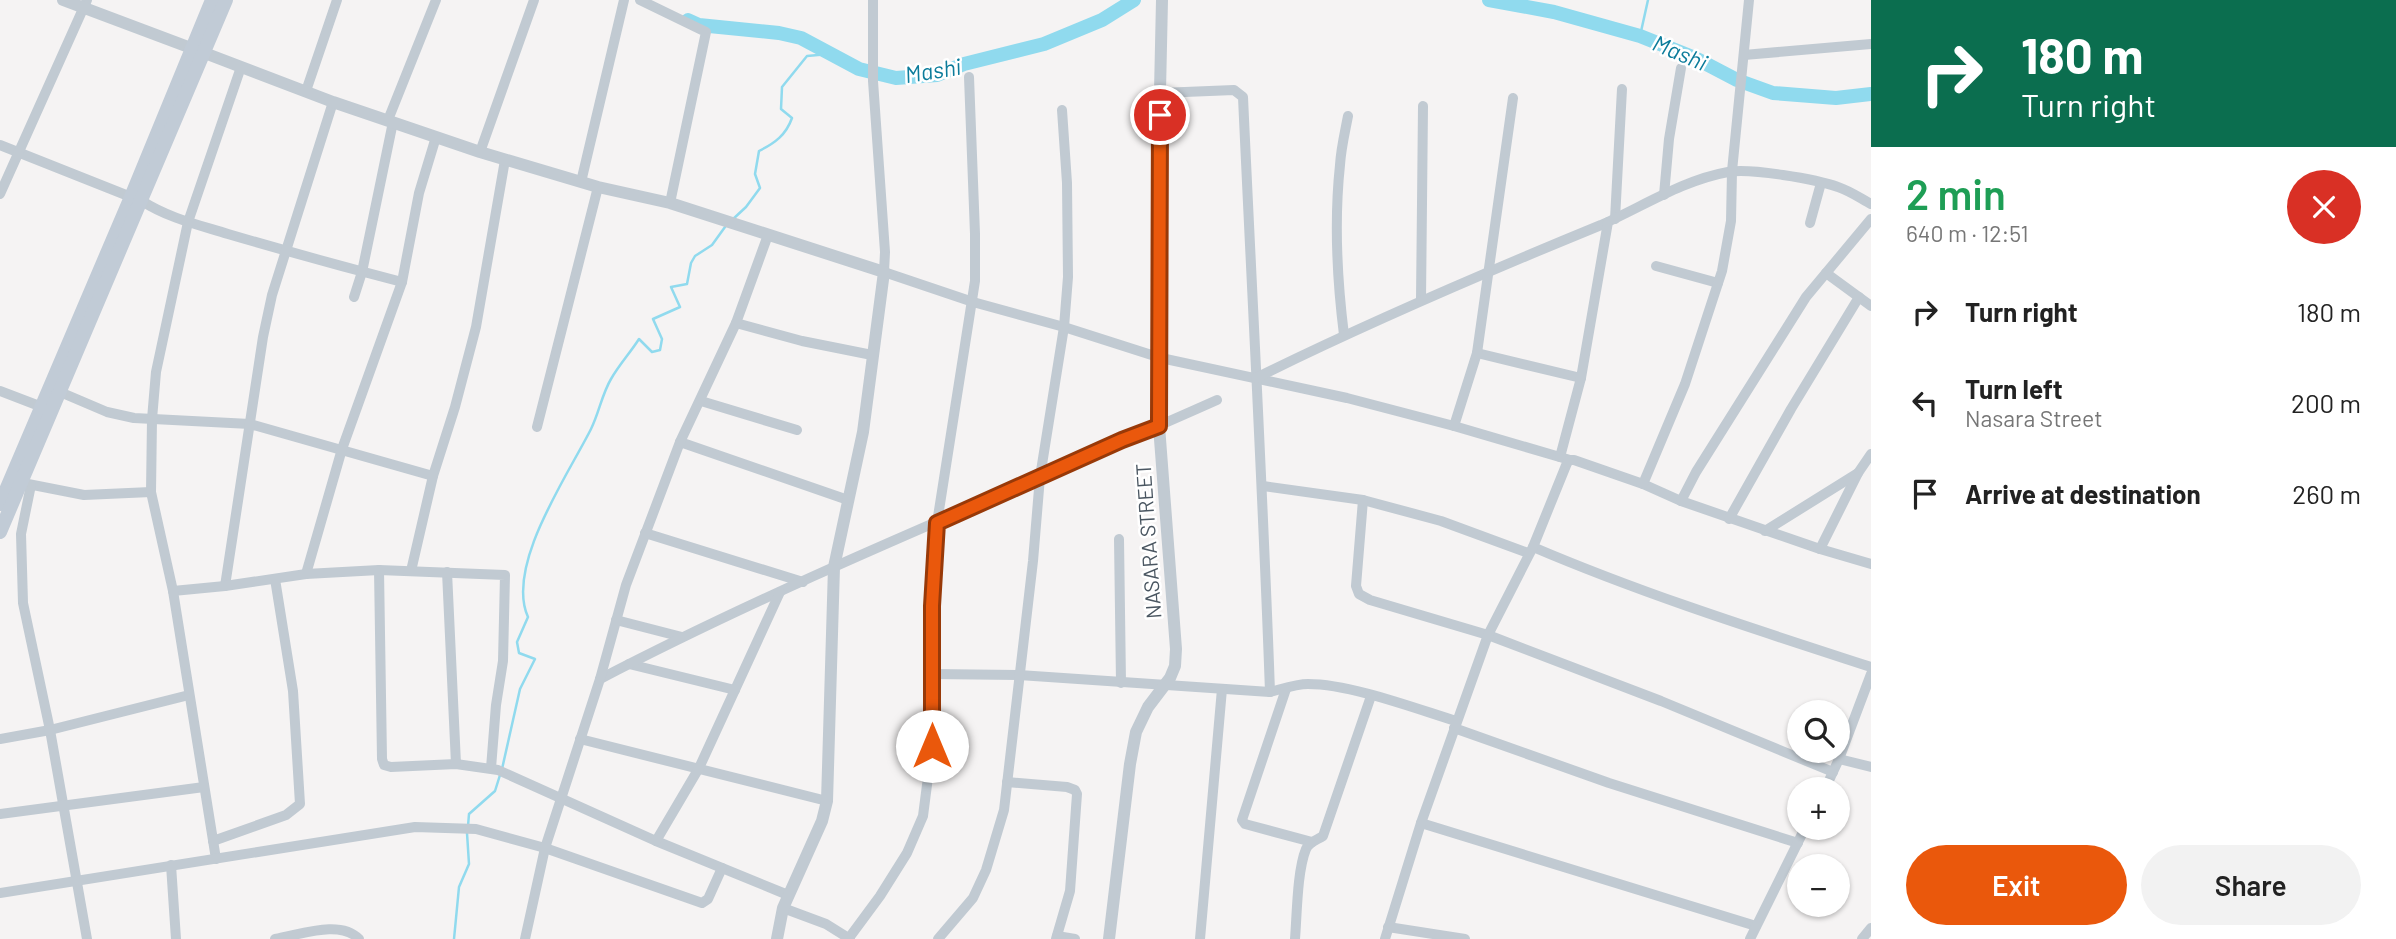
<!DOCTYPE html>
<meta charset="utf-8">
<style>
:root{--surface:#fff;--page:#f2f2f2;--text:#222;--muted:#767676;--accent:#ea580c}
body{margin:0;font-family:Barlow,sans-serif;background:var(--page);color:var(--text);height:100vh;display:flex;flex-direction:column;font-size:26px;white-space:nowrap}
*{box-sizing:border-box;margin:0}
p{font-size:23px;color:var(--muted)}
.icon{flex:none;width:38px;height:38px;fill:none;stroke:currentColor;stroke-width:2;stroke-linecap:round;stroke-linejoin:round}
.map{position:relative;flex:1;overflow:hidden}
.drawer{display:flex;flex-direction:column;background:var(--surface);width:525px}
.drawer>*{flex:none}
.top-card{background:#0b6e4f;color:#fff;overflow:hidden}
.fabs{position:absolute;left:1787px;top:700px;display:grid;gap:14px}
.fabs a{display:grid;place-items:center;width:63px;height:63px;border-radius:50%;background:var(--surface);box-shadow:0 2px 5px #0004;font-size:35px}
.pin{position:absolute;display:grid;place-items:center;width:60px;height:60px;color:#fff;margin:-30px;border:4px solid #fff;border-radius:50%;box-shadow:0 2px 7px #0007}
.me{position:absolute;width:77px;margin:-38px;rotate:0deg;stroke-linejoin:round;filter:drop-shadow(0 0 5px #0008)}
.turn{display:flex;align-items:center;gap:24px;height:147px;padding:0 35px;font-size:32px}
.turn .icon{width:91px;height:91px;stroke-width:2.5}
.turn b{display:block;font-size:49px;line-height:60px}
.round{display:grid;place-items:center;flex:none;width:74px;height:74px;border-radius:37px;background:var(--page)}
.summary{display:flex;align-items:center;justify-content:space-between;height:119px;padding:0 35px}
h1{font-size:42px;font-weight:600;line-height:52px;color:#1e9e55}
.button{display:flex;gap:14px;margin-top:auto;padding:14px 35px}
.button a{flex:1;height:80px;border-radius:42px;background:var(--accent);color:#fff;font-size:28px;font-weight:600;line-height:80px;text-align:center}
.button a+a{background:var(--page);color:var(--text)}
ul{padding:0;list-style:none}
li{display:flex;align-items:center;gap:21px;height:91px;padding:0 35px}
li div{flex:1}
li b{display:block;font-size:26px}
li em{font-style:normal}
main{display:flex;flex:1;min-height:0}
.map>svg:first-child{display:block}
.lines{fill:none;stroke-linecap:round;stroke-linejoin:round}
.stream{stroke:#90daee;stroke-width:2.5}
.river{stroke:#90daee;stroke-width:14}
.minor{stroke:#c1cad2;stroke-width:10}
.tertiary{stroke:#c1cad2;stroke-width:12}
.secondary{stroke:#c1cbd6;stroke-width:14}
.route-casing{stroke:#983908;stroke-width:18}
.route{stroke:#ea580c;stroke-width:12}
.labels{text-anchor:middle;stroke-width:5;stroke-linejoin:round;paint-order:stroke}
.street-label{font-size:21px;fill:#4a5661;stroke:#fff}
.water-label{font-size:23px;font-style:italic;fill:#0c7c9b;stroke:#fff}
</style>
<main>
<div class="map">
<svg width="1871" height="939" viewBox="0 0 1871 939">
<rect width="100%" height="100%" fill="#f5f3f3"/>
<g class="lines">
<g class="stream">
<path d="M1640 36 1648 0"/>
<path d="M732 220 746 207 760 188 755 174 759 151C775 143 786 135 792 118L781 109 782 87 807 56 829 54"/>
<path d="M502 769 520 689 535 659 519 653 517 642 528 617C505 566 568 475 591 429 599 413 602 394 611 379 619 365 630 353 639 339L652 352 660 350 662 339 653 319 680 307 671 287 687 284 691 263 695 256 712 245 725 227"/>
<path d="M468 826 469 814 495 791 500 775"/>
<path d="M454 939 459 887 469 864 467 833"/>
</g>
<g class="river">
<path d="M1489 0 1554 12 1640 36 1695 58 1737 80 1773 93 1836 98 1871 94"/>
<path d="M688 20 699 25 779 33 801 38 859 69 896 78 937 75 964 64 1044 44 1102 20 1134 0"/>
</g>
<g class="minor">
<path d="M640 0 706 32 670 203"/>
<path d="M873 0V81L885 252 884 272 973 302 1064 327 1161 358 1347 398 1454 426 1570 460"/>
<path d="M1744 55 1871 44"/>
<path d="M306 91 337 0"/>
<path d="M1160 93 1234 90 1243 97C1252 295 1263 493 1270 692"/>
<path d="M388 120 436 0"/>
<path d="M0 145 131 197"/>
<path d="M480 152 534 0"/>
<path d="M581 182 624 0"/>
<path d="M0 194 87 0"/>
<path d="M1664 195 1669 139 1681 68"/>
<path d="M142 201C168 218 199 225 228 234 286 251 344 267 402 282"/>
<path d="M1615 219 1622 89"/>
<path d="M1810 223 1821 183"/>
<path d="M1656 266 1718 283"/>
<path d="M1826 273 1871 306"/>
<path d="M354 297 362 272 393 122"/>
<path d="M1421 300 1423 106"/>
<path d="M736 323 802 341 872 355"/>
<path d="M1344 335C1337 279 1334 221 1340 165 1341 148 1345 132 1348 116"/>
<path d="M1477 353 1581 378"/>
<path d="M1256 378C1369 322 1484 273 1601 225 1642 207 1683 180 1728 172 1750 168 1816 179 1838 187 1850 191 1860 198 1871 204"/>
<path d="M0 391 42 407"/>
<path d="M60 392 107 412 134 418 250 424 433 476"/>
<path d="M701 401 797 430"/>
<path d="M1454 426 1477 353 1513 98"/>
<path d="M537 427 598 187"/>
<path d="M680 442 848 500"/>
<path d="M1871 454 1858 473 1820 549 1871 564"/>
<path d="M1560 457 1581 378 1608 222"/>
<path d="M28 484 84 495 151 492"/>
<path d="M1643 484 1681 501 1820 549"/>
<path d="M31 485 21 534 23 603 50 730 87 939"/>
<path d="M1263 486 1363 500 1441 521 1528 553"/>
<path d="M1363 500 1356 586 1359 594 1370 600 1488 635 1661 701 1833 772"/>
<path d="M1681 501 1696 472 1806 297 1871 219"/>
<path d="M1729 519 1791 409 1859 297"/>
<path d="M1765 531 1858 473"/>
<path d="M645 533 803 582"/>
<path d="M1119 539 1121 683"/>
<path d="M1533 547C1643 594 1757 630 1871 667"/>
<path d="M379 570 382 759 384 765 391 767 456 764 498 770 656 841 788 895"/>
<path d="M411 571 433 476 455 407 476 327 505 160"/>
<path d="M447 572 456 764"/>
<path d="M306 574 342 449 402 282 419 193 436 137"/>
<path d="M225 586 263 337 272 295 333 102"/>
<path d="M173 591 225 586 306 574 379 570 505 575 503 661 496 705 491 768"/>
<path d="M616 620 682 637"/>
<path d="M629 664 735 690"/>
<path d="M932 674 1019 675 1270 692C1282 689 1296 684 1308 684 1350 684 1414 708 1456 721"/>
<path d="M600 679C800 575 1011 492 1217 400"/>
<path d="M1286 689 1242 820 1245 824 1312 842"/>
<path d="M1454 728 1609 783 1798 843"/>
<path d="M0 739 50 730 189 695"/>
<path d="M580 739 827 801"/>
<path d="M1839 759 1871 767"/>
<path d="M1007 782 1067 787 1075 790 1077 794 1070 891 1056 939"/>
<path d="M1825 789 1839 759 1871 674"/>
<path d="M0 814 204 787"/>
<path d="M1421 823 1756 926"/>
<path d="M213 841 286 815 300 804 293 691 275 579"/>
<path d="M656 841 699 768 780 592"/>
<path d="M216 859 173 591 151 492 152 419 156 372 188 222 241 67"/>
<path d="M171 865 176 939"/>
<path d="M0 893 415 827 476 829 545 848 702 903 708 899 722 868"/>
<path d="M783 908 826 924 850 939"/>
<path d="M1388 927 1465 939"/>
<path d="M1057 936 1075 939"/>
<path d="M849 938 880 896 907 853 923 816 932 746V606L937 523 975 281V234L969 77"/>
<path d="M275 939C300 935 340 919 359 939"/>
<path d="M525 939 545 848 600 679 626 585 680 442 736 323 768 235"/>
<path d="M938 939 973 898 986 870 1004 810 1033 561 1040 477 1064 327 1068 277 1067 183 1062 110"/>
<path d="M1200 939 1222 689"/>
<path d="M1295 939C1297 915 1297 871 1306 849 1309 842 1317 840 1323 836L1371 696"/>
<path d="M1385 939 1421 823 1488 635 1533 547 1567 463 1570 460H1574L1643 484 1685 384 1722 271 1731 221 1732 171 1749 0"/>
<path d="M1750 939 1805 828"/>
<path d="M1862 939 1871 928"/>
</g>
<g class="tertiary">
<path d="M63 0 191 48"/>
<path d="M202 52 333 102 480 152 598 187 670 203 884 272 863 432 834 567 827 801 822 821 783 908 777 939"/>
<path d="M1109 939 1130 764 1136 732 1148 707 1170 678 1175 666 1176 649 1159 426V137L1162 0"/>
</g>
<g class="secondary">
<path d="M0 504 131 197 212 0"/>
<path d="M0 532 226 0"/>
</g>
</g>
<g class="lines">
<defs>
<path id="route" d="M932 746V606L937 523 1122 440 1159 426 1160 115"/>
</defs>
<use href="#route" class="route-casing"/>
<use href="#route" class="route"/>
</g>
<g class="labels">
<g class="street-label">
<text transform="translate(1149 541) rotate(-94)" y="7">NASARA STREET</text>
</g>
<g class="water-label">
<text transform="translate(1680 53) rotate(23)" y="8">Mashi</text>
<text transform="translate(933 71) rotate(-9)" y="8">Mashi</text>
</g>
</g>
</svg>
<div class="fabs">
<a><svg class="icon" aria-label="search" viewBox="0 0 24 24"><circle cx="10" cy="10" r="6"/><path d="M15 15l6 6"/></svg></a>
<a>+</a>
<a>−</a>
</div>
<div class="pin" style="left:1160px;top:115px;background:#d93025"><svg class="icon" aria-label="arrive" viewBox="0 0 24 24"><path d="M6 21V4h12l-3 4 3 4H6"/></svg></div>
<svg class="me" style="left:932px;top:746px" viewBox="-20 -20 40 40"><circle r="19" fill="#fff"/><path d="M0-13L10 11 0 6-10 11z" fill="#ea580c"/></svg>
</div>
<section class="drawer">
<div class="top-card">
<div class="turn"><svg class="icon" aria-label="right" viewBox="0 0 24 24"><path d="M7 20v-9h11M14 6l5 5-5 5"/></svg><div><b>180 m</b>Turn right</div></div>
</div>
<div class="summary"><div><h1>2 min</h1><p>640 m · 12:51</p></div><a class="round" style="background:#d93025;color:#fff"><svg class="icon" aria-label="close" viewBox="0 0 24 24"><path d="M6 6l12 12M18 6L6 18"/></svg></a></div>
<ul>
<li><svg class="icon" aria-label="right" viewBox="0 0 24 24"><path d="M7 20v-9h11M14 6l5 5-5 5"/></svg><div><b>Turn right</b></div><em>180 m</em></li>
<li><svg class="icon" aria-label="left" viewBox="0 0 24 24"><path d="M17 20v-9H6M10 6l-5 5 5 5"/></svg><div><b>Turn left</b><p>Nasara Street</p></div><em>200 m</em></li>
<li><svg class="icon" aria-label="arrive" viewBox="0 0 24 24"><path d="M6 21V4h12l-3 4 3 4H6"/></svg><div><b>Arrive at destination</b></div><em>260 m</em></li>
</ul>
<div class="button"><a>Exit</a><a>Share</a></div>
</section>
</main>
